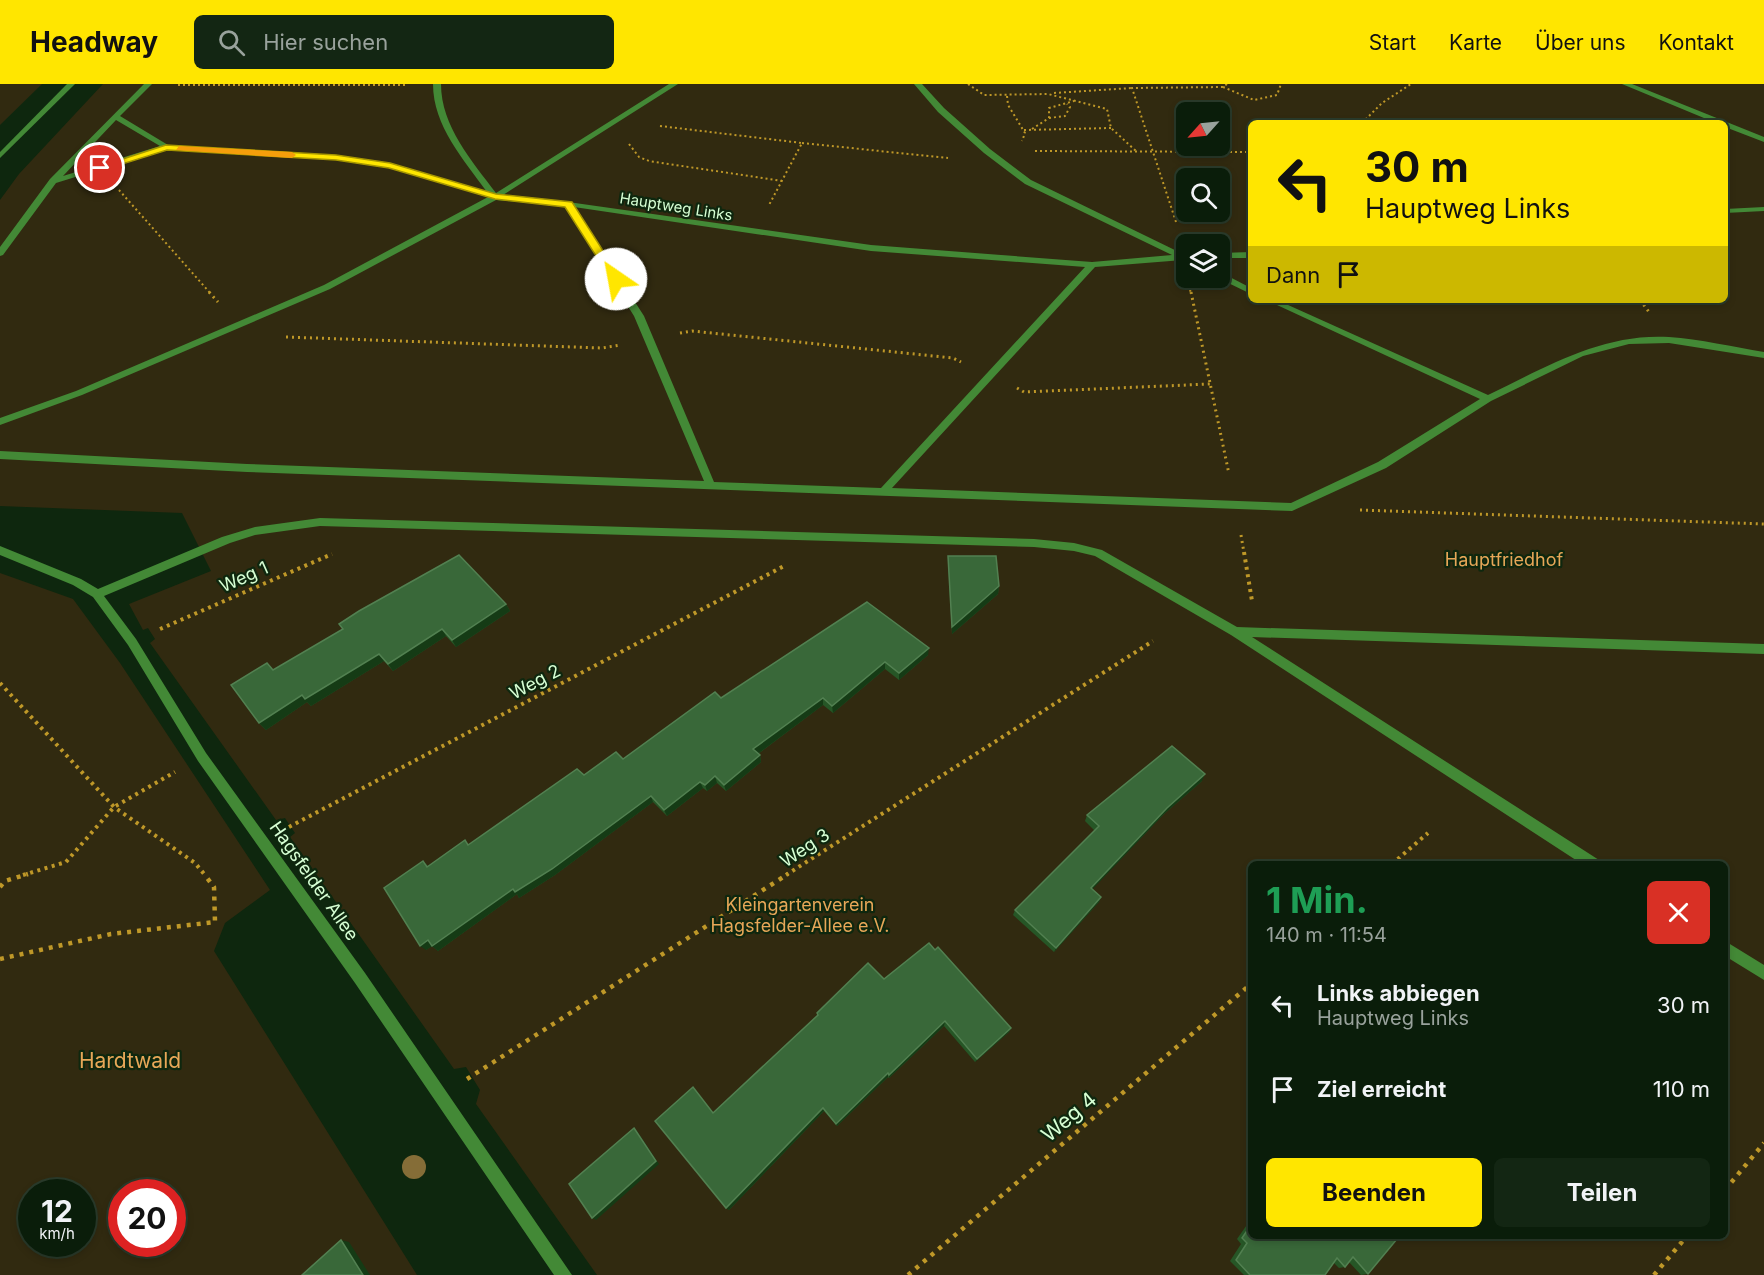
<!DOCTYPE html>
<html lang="de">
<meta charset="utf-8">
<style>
:root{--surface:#0a1d0a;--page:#132613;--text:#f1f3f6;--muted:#99a29c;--line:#2a3b2b;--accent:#ffe600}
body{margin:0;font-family:Inter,sans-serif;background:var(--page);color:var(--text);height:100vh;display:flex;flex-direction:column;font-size:22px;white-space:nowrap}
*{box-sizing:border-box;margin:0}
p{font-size:20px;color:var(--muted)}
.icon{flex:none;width:33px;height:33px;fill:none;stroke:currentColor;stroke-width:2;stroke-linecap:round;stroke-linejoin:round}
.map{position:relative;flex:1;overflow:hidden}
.side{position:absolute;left:1248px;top:777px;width:480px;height:378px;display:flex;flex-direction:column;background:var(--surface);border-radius:9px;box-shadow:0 3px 9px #0003,0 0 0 2px var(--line)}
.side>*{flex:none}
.banner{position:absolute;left:1248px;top:36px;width:480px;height:183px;border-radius:9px;box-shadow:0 3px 9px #0003,0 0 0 2px var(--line);background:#ffe600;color:#111;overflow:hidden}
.needle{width:39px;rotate:243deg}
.buttons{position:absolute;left:1176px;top:18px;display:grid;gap:12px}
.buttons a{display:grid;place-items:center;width:54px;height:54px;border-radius:9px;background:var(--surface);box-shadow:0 3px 9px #0003,0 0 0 2px var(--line);font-size:30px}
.speed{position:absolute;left:18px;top:1095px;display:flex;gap:12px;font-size:30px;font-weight:700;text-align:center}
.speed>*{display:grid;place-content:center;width:78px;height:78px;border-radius:50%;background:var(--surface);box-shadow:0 3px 9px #0003,0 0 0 2px var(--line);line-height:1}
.speed small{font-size:15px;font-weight:400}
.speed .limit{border:9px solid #d22;background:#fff;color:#111}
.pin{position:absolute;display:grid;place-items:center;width:51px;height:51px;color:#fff;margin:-26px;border:3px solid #fff;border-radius:50%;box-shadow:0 2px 6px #0007}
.me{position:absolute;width:66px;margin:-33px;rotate:327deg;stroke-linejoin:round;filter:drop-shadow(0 0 4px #0008)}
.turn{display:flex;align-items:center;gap:21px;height:126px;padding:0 18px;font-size:27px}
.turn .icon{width:78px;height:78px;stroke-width:2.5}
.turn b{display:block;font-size:42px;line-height:51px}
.then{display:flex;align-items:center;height:57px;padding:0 18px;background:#0003;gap:12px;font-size:22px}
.round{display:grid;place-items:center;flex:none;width:63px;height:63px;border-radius:9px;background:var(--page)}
.headline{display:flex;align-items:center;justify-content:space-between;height:102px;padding:0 18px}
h1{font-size:36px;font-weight:700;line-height:45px;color:#1e9e55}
.action{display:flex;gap:12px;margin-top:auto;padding:12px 18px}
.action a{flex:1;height:69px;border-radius:9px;background:var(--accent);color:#111;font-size:24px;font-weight:700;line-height:69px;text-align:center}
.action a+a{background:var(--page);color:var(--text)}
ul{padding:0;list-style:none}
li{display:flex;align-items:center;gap:18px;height:84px;padding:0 18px}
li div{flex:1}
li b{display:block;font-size:22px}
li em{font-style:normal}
header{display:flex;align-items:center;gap:36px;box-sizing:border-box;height:84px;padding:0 30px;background:var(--accent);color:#111}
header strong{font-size:28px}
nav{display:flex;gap:33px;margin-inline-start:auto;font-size:21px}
.search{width:420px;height:54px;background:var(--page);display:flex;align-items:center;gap:15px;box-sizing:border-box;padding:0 21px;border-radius:9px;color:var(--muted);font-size:22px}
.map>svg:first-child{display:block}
.green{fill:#312a10;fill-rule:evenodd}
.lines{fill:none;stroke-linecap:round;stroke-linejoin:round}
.path-far3{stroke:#bf9828;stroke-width:2;stroke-dasharray:2 3;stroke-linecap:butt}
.path-far2{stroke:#bf9828;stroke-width:3;stroke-dasharray:2 4;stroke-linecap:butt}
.path-far1{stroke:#bf9828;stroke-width:4;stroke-dasharray:3 4.5;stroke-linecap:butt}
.path{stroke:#bf9828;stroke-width:4.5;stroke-dasharray:4 6;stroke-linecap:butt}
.service{fill:#438936;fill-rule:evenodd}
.tertiary{fill:#438936;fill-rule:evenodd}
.tree{fill:#856d37}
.wall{fill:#265626}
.shaded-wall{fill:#153b15}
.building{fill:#396839;stroke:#528051;stroke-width:1.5}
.route{fill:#ffe600;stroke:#a69600;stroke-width:1.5}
.slow{fill:#f59e0b}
.labels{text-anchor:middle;stroke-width:4.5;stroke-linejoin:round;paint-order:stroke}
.far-street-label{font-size:15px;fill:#d7ffd4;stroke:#0e270e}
.park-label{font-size:18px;fill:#e7a758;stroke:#0e270e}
.street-label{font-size:18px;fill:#d7ffd4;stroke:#0e270e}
.near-park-label{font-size:21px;fill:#e7a758;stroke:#0e270e}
.near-street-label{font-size:21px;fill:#d7ffd4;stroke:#0e270e}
</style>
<header>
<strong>Headway</strong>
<div class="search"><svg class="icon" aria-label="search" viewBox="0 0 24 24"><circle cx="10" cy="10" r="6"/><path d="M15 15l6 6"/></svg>Hier suchen</div>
<nav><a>Start</a><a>Karte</a><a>Über uns</a><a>Kontakt</a></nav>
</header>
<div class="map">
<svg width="1764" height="1191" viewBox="0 0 1764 1191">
<rect width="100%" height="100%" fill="#0e270e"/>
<g class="green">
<path d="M0 0H42L0 41Z"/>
<path d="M103 0H1764V1191H597L476 1020 480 1006 466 983 454 985 290 753 295 749 285 734 276 736 150 559 155 555 148 544 143 546 129 520 211 487 182 429 0 422V116L19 90ZM1186 28H1220V62H1186ZM1251 39H1725V216H1251ZM1186 94H1220V128H1186ZM1186 160H1220V194H1186ZM1251 780H1725V1152H1251Z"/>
<path d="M0 489 73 515 120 579 270 806 225 839 214 867 417 1191H0ZM32 1108H82V1160H32ZM122 1108H172V1160H122Z"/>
</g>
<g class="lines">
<g class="path-far3">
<path d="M968 0 984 11 1048 10 1107 25 1111 44 1136 67"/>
<path d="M178 1H408"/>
<path d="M1223 3 1254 16 1277 11 1281 0"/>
<path d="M1054 9 1132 4"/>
<path d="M1007 12 1008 21 1025 49 1022 57"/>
<path d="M1049 34 1065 32 1070 23 1067 20"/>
<path d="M1362 39 1382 19 1411 0"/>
<path d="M1617 39H1643"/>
<path d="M660 42 802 59 769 121"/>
<path d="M1032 45 1049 34V24L1074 17"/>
<path d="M1024 46 1111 44"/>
<path d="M802 59 948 74"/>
<path d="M629 60 639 73 649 77 782 97"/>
<path d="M1035 67 1251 68"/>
<path d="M119 106 211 210"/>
<path d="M1176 138 1132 4 1223 3 1227 0"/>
<path d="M1189 201 1191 210"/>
</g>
<g class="path-far2">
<path d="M209 208 218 218"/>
<path d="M1191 208 1229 390"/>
<path d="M1640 216 1649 228"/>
<path d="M680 249 692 247 953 274 961 278"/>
<path d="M286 253 602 264 620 261"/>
<path d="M1017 304 1024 308 1210 300"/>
<path d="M1360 426 1764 440"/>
<path d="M1241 451 1244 469"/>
</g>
<g class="path-far1">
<path d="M1244 468 1252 517"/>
<path d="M160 545 332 470"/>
<path d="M0 599 114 723 195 779 205 791"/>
<path d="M289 743 784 482"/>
<path d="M1392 780 1428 749"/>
<path d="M23 791 66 778 114 723 175 688"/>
<path d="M786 791 1153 557"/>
</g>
<g class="path">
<path d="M0 803 5 797 28 790"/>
<path d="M0 875 111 850 215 838 214 803 204 790"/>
<path d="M467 995 788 790"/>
<path d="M1725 1106 1764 1059"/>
<path d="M908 1191 1251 900"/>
<path d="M1654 1191 1687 1152"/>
</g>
<g class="service">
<path d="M144 0H152L120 32 168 61 336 72 390 80 487 108C464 76 433 42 433 0H441C441 42 472 77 496 109L669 0H678L503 111 568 118 871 161 1092 178 1172 171 1025 100 984 69 938 28 914 0H922L944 24 990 65 1031 96 1183 170H1186V174L1183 176 1095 183 892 404 1291 419 1378 378 1480 315 1266 216H1277L1488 311C1546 283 1602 249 1669 253 1700 255 1733 263 1764 268V274L1669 259 1629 260 1583 272 1491 317 1386 384 1292 427 247 388 0 375V367L247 380 704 397 634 232 565 122 496 116 330 205 82 311 0 341V334L76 307 324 201 488 113 389 84 336 76 166 65 56 99 3 171 0 172V163L50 95ZM116 36 160 62 63 92ZM574 123 871 167 1085 183 881 404 714 398 644 232Z"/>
<path d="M1622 0H1632L1764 53V58L1725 43V39H1716Z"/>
<path d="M1764 123V127L1725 129V125Z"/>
<path d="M1251 168V174H1220V169Z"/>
<path d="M1220 188 1251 204V210L1218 194Z"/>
<path d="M320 434 1034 455 1074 459 1102 466 1237 543 1764 560V570L1252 553 1599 776 1601 780H1582L1231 551 1095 472 1074 467 1034 463 320 442 255 451 230 459 104 512 136 555 206 669 365 889 572 1191H554L355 899 198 677 128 561 93 513 73 501 0 471V462L81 495 98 505 222 453 255 443Z"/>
<path d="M1725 857 1764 881V896L1725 872Z"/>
</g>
<path class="tertiary" d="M67 0H75L0 74V68Z"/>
</g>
<circle class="tree" cx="414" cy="1083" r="12"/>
<g class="wall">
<path d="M948 472 999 502 998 510 952 550 948 479Z"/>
<path d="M867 518 928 571 899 596 885 585 833 629 823 621 758 670 760 671 761 678 726 707 717 699 707 707 703 704 667 732 653 718 555 791 519 814 517 810 438 867 432 862 426 866 423 777 428 782 468 761 584 691 623 675 721 614Z"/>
<path d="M506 520 510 527 456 563 446 552 393 587 384 577 311 622 307 618 266 646 259 639 267 579 273 586 343 545 339 540Z"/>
<path d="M1202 697 1164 730 1092 805 1101 813 1099 818 1054 868 1013 831 1015 826 1095 747 1085 737 1087 731Z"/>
<path d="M935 866 1011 944 1009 948 975 978 944 942 889 994 888 993 837 1042 824 1027 729 1126 726 1124 713 1029 818 932 817 929 884 895Z"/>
<path d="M1251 1135V1152H1394L1368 1190 1361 1191 1349 1178 1345 1183 1339 1184 1334 1179 1325 1191H1244L1230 1177 1241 1160 1237 1155Z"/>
</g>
<g class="shaded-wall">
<path d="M999 502 998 510 952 550V543Z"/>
<path d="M506 520 510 527 456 563 452 556Z"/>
<path d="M442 545 446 552 393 587 388 580Z"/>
<path d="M929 564 928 571 899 596V589Z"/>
<path d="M379 570 384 577 311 622 307 618 266 646 259 639 302 611Z"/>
<path d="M885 578V585L833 629 832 622Z"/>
<path d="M823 614V621L755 672 753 665Z"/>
<path d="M760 671 761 678 726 707 724 701Z"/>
<path d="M1205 690 1202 697 1164 730 1088 810 1091 804 1167 724Z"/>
<path d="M715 692 717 699 707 707 705 701Z"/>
<path d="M700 698 703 704 667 732 664 726Z"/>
<path d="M651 712 653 718 555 791 519 814 517 810 438 867 432 862 513 805Z"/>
<path d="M1101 813 1099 818 1054 868 1056 864Z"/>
<path d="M428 856 434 861 426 866 420 862Z"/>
<path d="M945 937 944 942 889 994V991Z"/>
<path d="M1011 944 1009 948 975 978 977 975Z"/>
<path d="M888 989V993L837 1042 836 1040Z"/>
<path d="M823 1024 824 1027 729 1126 726 1124Z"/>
<path d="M634 1044 637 1047 659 1080 596 1136 592 1134Z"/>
<path d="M341 1156 349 1158 370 1191H363Z"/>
</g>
<g class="building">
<path d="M459 471 506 520 452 556 442 545 388 580 379 570 305 615 302 611 259 639 231 601 267 579 273 586 343 545 339 540 359 527Z"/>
<path d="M948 472H996L999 502 952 543Z"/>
<path d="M867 518 929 564 899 589 885 578 832 622 823 614 753 665 760 671 724 701 715 692 705 701 700 698 664 726 651 712 552 785 515 808 513 805 432 862 428 856 420 862 384 804 423 777 427 783 465 756 468 761 577 685 584 691 616 668 623 675 715 608 721 614Z"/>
<path d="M1172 662 1205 690 1167 724 1091 804 1101 813 1056 864 1015 826 1099 742 1087 731Z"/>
<path d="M929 859 935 866 938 863 1011 944 977 975 945 937 889 991 888 989 836 1040 823 1024 726 1124 655 1037 693 1003 713 1029 818 931 817 929 868 879 884 895Z"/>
<path d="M634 1044 656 1077 592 1134 569 1100Z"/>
<path d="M1251 1141V1152H1394L1397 1155 1368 1190 1353 1173 1345 1183 1337 1174 1325 1191H1250L1236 1176 1247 1159 1242 1154Z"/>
<path d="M341 1156 363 1191H302Z"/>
</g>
<path class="route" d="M166 61 336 71 390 79 496 110 572 118 621 195 612 197 565 123 495 115 389 84 336 76 167 66 103 86 95 84Z"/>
<path class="slow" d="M179 62 292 68 296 71 292 74 176 66Z"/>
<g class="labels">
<g class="far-street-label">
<text transform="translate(676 123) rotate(9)" y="5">Hauptweg Links</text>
</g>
<g class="park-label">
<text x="1504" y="482">Hauptfriedhof</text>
<text x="800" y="827">Kleingartenverein<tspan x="800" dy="21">Hagsfelder-Allee e.V.</tspan></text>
</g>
<g class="street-label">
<text transform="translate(244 493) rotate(-24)" y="6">Weg 1</text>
<text transform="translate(535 598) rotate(-28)" y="6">Weg 2</text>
<text transform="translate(805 764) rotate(-33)" y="6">Weg 3</text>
<text transform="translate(314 797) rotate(55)" y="6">Hagsfelder Allee</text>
</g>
<g class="near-park-label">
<text x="130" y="984">Hardtwald</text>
</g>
<g class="near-street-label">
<text transform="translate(1069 1033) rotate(-40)" y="7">Weg 4</text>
</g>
</g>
</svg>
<div class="buttons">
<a><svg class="needle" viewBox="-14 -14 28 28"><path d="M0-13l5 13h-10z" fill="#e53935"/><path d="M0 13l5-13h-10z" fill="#99a29c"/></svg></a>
<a><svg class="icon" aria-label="search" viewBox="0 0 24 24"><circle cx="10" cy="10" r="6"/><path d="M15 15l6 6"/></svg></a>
<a><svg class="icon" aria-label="layers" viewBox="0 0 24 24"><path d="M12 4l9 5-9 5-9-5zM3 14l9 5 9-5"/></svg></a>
</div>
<div class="speed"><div>12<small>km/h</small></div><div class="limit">20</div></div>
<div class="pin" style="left:100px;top:84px;background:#d93025"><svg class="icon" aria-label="arrive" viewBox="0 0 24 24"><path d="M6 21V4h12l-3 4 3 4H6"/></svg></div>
<svg class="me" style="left:616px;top:195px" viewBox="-20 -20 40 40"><circle r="19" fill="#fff"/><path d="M0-13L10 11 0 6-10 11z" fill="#ffe600"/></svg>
<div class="banner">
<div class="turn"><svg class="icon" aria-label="left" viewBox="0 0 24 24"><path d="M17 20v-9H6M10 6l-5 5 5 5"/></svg><div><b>30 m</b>Hauptweg Links</div></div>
<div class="then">Dann<svg class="icon" aria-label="arrive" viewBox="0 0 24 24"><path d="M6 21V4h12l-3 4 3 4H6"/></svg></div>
</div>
<section class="side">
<div class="headline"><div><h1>1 Min.</h1><p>140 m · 11:54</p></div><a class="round" style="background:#d93025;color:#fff"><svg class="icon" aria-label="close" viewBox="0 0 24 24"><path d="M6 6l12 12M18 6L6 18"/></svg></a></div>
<ul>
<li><svg class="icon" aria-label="left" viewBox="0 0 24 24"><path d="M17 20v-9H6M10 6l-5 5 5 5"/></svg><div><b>Links abbiegen</b><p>Hauptweg Links</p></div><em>30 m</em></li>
<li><svg class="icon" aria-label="arrive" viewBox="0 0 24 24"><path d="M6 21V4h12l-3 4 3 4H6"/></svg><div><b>Ziel erreicht</b></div><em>110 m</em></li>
</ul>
<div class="action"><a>Beenden</a><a>Teilen</a></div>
</section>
</div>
